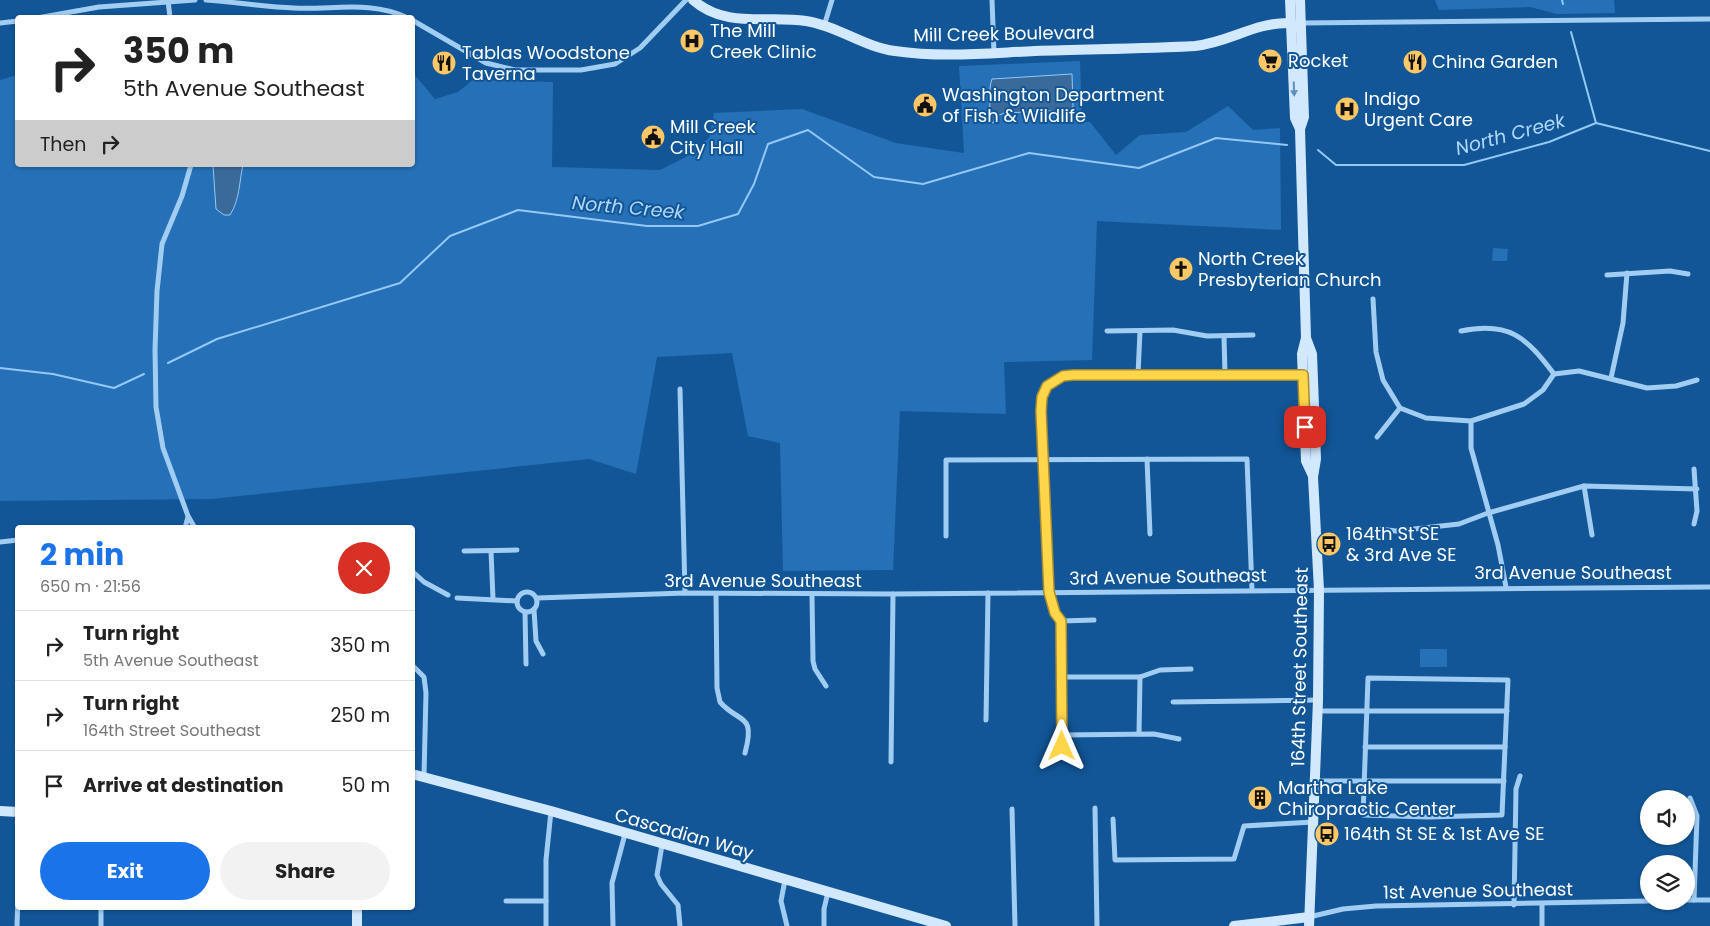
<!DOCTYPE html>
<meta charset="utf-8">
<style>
:root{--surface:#fff;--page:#f2f2f2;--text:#222;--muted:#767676;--line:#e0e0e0;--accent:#1a73e8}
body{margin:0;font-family:Poppins,sans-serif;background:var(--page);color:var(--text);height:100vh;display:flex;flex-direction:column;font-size:19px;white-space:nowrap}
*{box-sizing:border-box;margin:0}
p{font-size:16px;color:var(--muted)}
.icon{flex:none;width:28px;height:28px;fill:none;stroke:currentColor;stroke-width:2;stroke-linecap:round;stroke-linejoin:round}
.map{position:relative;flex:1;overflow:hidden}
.panel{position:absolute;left:15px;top:525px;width:400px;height:385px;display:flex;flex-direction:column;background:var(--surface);border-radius:5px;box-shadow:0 1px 4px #0004}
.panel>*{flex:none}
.guide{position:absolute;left:15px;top:15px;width:400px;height:152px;border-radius:5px;box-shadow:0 1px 4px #0004;background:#fff;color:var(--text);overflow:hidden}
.fabs{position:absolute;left:1640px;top:790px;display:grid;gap:10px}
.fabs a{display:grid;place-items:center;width:55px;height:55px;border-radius:50%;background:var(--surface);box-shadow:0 1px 4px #0004;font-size:25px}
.pin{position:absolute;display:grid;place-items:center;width:42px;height:42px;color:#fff;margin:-21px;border-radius:10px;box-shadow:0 2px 8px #0006}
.me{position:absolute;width:55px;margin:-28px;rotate:0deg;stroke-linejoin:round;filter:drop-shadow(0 0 4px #0008)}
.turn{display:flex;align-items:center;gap:18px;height:105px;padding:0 25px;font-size:22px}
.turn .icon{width:65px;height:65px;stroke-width:2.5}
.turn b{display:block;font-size:35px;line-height:42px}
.then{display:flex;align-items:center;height:48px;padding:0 25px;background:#0003;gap:10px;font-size:19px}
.round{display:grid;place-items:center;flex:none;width:52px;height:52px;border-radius:26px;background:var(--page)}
.overview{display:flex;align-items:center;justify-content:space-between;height:85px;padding:0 25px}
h1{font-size:30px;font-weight:700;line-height:38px;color:var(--accent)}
.cta{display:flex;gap:10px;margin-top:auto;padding:10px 25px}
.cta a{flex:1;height:58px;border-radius:30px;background:var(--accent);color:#fff;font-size:20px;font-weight:700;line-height:58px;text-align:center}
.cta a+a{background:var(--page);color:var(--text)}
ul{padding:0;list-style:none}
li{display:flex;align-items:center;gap:15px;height:70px;padding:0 25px;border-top:1px solid var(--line)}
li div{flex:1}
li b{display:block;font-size:19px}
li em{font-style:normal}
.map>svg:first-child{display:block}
.green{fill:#2570b6}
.water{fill:#396a99;stroke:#94c9f6}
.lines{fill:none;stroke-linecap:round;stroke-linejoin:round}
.stream{stroke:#94c9f6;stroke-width:2}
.street{stroke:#a2cdf3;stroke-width:5}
.secondary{stroke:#d2e8fd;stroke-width:10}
.oneway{fill:#5f90c0}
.route-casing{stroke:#a68a30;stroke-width:12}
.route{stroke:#ffd54a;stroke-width:9}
.labels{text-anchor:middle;stroke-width:4;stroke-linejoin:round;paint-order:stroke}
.poi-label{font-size:18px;fill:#fff;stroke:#125697;text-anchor:start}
.street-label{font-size:18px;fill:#fff;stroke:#125697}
.water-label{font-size:19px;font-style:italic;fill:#afd7fa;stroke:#125697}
</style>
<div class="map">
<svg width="1710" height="926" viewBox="0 0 1710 926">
<rect width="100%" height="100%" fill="#125697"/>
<g class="green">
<path d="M1435 0H1614L1615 13 1557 14 1530 7 1439 10Z"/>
<path d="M1080 61 1082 122H1090L1116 155 1140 135 1186 132 1228 106 1253 130 1280 128 1281 230 1097 221 1092 360 1004 362 1006 414 900 411 893 570 783 571 780 443 748 436 732 353 657 357 636 474 589 459 212 499 0 501V80L17 75 18 165H412L413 73 435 99 458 92 473 80 553 82 552 167 660 170 686 157 709 138 714 113 802 109 896 143 964 153 959 66Z"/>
<path d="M1493 248 1508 249 1507 261H1492Z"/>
<rect x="1420" y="649" width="27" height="18"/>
</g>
<g class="water">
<path d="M1072 74 1073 107 1070 110 1004 113 997 116 993 123 987 120C993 107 987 92 992 79Z"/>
<path d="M213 165H243C239 182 240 199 230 215H224L216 209Z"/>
</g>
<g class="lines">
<g class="stream">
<path d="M1562 0 1563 4"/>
<path d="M1571 32 1596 123"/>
<path d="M1318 150 1336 165H1464L1549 142 1596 123 1710 151"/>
<path d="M168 363 217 339 400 283 450 236 518 210 647 226H698L738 214 754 184 768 144 808 130 874 177 923 184 1029 153 1139 168 1216 138 1287 145"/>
<path d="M0 368 53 374 114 388 144 374"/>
</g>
<g class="street">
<path d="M168 0 170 18"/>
<path d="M206 0C235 2 264 7 294 8 333 10 371 0 408 18"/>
<path d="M992 0 994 53"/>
<path d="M37 18 99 7 195 0"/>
<path d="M412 20 486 63 515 70H581L615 64 640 48 686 0"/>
<path d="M0 23 18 21"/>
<path d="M1301 23 1710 19"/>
<path d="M824 26 832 0"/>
<path d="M191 165 182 196 162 244 157 291 155 350 156 407 163 448 188 516 195 528"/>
<path d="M1607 275 1670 271 1688 274"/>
<path d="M1373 299 1376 352 1383 380 1400 408 1377 437"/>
<path d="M1107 331 1173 330 1207 336 1253 335"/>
<path d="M1461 331C1509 321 1526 337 1554 374"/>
<path d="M1224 336 1225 375"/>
<path d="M1138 375 1140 331"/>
<path d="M1611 378 1623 323 1627 273"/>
<path d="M680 389 685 593"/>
<path d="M1400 408 1426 418 1471 421 1524 404 1543 390 1554 374 1579 371 1647 388 1676 386 1697 380"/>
<path d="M1471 421V448L1498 545 1506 587"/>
<path d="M1147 459 1150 534"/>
<path d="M1584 486 1592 535"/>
<path d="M1694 524 1697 511 1694 469"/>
<path d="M185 528 188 517"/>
<path d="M1379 529 1396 531 1459 524 1488 513 1584 486 1697 489"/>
<path d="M946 536V460L1247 459 1252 590"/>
<path d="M0 542 18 540"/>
<path d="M464 551 517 550"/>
<path d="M491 551 493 599"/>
<path d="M412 571 424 582 448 595"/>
<circle cx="527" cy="602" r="10"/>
<path d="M716 594 717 688 720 702C739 724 756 712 745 753"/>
<path d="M812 595 813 661 815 669 826 686"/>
<path d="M457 598 517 601"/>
<path d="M537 598 685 593 893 594 1710 587"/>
<path d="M534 610 536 641 543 654"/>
<path d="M525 612 526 664"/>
<path d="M1061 621 1094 620"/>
<path d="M412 665 424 677 426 693 424 776"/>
<path d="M1062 677H1140L1160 670 1191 669"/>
<path d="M1368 678 1508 680 1502 815 1428 817 1363 815Z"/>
<path d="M1173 702 1318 700"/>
<path d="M1317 711H1507"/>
<path d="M986 720 988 593"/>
<path d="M1139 734 1140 677"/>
<path d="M1062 735 1154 734 1179 739"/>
<path d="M1062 746 1061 621 1055 613 1049 592C1047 559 1035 408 1046 388 1052 379 1063 376 1073 375H1303"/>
<path d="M1365 747H1505"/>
<path d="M891 762 893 594"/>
<path d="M1315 781H1504"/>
<path d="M1690 798 1697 816 1694 900"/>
<path d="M1095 808 1097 926"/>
<path d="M1012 809 1015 926"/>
<path d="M1113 819 1115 860 1234 859 1244 826 1313 822"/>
<path d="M662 845 657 875 661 884 678 905 680 926"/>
<path d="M785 880 781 901 787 926"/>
<path d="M1686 900H1710"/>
<path d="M506 901H546"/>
<path d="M1514 905 1516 789 1520 776"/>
<path d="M1309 917 1343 909 1376 906 1649 901"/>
<path d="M17 926 18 896"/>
<path d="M101 926V908"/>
<path d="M546 926V860L551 811"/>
<path d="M613 926 612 883 625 834"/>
<path d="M824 926V909L828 892"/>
<path d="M1542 926V904"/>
</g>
<g class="secondary">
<path d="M693 0C726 29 767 15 806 21 838 26 864 47 895 51 942 58 989 53 1035 51 1088 49 1142 49 1195 46 1231 42 1254 22 1291 23"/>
<path d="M1290 0 1295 118 1300 129"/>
<path d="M1300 0 1304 117 1300 129 1306 338 1302 354 1306 461 1313 476"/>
<path d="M1306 338 1312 354 1316 459 1313 477 1319 590 1318 700 1309 926"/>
<path d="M412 774 551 811 946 926"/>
<path d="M0 811 18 812"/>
<path d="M357 926V908"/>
<path d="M1234 926 1309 917"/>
</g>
</g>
<defs><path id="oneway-solid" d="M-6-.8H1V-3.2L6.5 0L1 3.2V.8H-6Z" transform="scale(1.25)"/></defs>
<use class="oneway" href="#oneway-solid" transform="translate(1294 89) rotate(88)"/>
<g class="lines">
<defs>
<path id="route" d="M1062 746 1061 621 1055 613 1049 592 1041 411 1042 397 1047 386 1063 376 1073 375H1303L1305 427"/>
</defs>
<use href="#route" class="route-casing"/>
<use href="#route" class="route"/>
</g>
<defs>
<symbol id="hospital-disc" viewBox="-11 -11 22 22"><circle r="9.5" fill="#ffc765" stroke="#125697"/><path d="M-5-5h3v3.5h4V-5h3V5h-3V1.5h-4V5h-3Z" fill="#111"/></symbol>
<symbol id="supermarket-disc" viewBox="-11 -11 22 22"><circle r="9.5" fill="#ffc765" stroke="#125697"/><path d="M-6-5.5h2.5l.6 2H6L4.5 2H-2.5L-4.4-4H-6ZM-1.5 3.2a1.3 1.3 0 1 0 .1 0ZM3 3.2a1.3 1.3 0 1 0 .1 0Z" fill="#111"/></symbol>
<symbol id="restaurant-disc" viewBox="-11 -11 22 22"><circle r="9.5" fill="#ffc765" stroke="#125697"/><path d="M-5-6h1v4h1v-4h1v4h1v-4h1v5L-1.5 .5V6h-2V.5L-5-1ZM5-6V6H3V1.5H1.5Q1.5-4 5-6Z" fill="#111"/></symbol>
<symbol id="civic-disc" viewBox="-11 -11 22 22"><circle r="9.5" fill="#ffc765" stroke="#125697"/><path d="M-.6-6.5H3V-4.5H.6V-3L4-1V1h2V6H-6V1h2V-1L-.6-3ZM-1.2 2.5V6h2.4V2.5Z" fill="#111"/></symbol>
<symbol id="church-disc" viewBox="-11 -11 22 22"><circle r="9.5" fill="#ffc765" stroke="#125697"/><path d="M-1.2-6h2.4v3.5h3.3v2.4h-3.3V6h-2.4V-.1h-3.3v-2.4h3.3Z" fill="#111"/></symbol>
<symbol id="bus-disc" viewBox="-11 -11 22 22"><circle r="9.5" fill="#ffc765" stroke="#125697"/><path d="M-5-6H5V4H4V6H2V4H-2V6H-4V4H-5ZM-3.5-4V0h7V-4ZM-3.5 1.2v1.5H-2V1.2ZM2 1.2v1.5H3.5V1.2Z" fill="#111"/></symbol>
<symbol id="building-disc" viewBox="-11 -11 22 22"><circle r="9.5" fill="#ffc765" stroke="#125697"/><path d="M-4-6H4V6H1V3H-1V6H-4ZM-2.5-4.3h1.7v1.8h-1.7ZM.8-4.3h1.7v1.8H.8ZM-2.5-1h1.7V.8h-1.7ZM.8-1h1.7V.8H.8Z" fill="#111"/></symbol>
</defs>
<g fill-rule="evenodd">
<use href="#hospital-disc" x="678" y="27" width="28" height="28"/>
<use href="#supermarket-disc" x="1256" y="47" width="28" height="28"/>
<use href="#restaurant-disc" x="1401" y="48" width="28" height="28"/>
<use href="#restaurant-disc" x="430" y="49" width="28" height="28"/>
<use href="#civic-disc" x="911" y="91" width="28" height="28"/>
<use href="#hospital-disc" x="1333" y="95" width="28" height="28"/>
<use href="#civic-disc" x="639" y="123" width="28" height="28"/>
<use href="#church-disc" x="1167" y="255" width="28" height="28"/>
<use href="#bus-disc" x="1315" y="530" width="28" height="28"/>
<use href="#building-disc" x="1246" y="784" width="28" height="28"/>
<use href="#bus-disc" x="1313" y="820" width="28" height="28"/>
</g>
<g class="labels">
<g class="poi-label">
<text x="710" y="37">The Mill<tspan x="710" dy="21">Creek Clinic</tspan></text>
<text x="462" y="59">Tablas Woodstone<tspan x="462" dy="21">Taverna</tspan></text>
<text x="1288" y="67">Rocket</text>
<text x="1432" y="68">China Garden</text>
<text x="942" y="101">Washington Department<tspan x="942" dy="21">of Fish &amp; Wildlife</tspan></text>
<text x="1364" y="105">Indigo<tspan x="1364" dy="21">Urgent Care</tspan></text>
<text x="670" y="133">Mill Creek<tspan x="670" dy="21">City Hall</tspan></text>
<text x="1198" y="265">North Creek<tspan x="1198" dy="21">Presbyterian Church</tspan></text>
<text x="1346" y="540">164th St SE<tspan x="1346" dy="21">&amp; 3rd Ave SE</tspan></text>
<text x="1278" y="794">Martha Lake<tspan x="1278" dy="21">Chiropractic Center</tspan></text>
<text x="1344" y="840">164th St SE &amp; 1st Ave SE</text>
</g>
<g class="street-label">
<text transform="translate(1004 34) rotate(-1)" y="6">Mill Creek Boulevard</text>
<text x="1573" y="579">3rd Avenue Southeast</text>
<text transform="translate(1168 577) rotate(-1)" y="6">3rd Avenue Southeast</text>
<text x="763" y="587">3rd Avenue Southeast</text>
<text transform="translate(1300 667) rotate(-89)" y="6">164th Street Southeast</text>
<text transform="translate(684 834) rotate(16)" y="6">Cascadian Way</text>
<text transform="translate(1478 891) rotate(-1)" y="6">1st Avenue Southeast</text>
</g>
<g class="water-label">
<text transform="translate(1510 134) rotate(-15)" y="7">North Creek</text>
<text transform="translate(628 207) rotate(5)" y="7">North Creek</text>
</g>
</g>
</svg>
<div class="fabs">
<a><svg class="icon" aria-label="sound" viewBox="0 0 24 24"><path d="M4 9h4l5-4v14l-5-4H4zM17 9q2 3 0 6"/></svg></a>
<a><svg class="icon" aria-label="layers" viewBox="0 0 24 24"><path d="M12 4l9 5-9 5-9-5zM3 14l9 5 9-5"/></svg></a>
</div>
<div class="pin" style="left:1305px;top:427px;background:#d93025"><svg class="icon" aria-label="arrive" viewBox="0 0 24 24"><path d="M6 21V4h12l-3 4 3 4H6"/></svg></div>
<svg class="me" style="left:1062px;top:746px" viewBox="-20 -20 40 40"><path d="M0-17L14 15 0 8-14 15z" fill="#ffd54a" stroke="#fff" stroke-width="4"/></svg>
<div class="guide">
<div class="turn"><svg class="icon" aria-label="right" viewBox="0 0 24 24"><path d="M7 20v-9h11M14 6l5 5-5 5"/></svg><div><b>350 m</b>5th Avenue Southeast</div></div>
<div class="then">Then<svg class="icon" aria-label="right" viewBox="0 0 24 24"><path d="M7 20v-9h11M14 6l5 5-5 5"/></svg></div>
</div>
<section class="panel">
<div class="overview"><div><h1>2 min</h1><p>650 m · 21:56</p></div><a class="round" style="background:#d93025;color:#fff"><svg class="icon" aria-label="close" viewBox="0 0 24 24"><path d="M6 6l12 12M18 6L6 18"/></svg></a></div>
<ul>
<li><svg class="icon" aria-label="right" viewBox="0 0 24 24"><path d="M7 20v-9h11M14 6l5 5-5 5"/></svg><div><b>Turn right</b><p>5th Avenue Southeast</p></div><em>350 m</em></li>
<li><svg class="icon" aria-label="right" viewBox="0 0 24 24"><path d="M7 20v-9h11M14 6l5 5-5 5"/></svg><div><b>Turn right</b><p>164th Street Southeast</p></div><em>250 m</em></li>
<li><svg class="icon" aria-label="arrive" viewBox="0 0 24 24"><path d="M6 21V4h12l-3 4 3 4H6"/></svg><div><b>Arrive at destination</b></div><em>50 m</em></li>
</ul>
<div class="cta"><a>Exit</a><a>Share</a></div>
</section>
</div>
